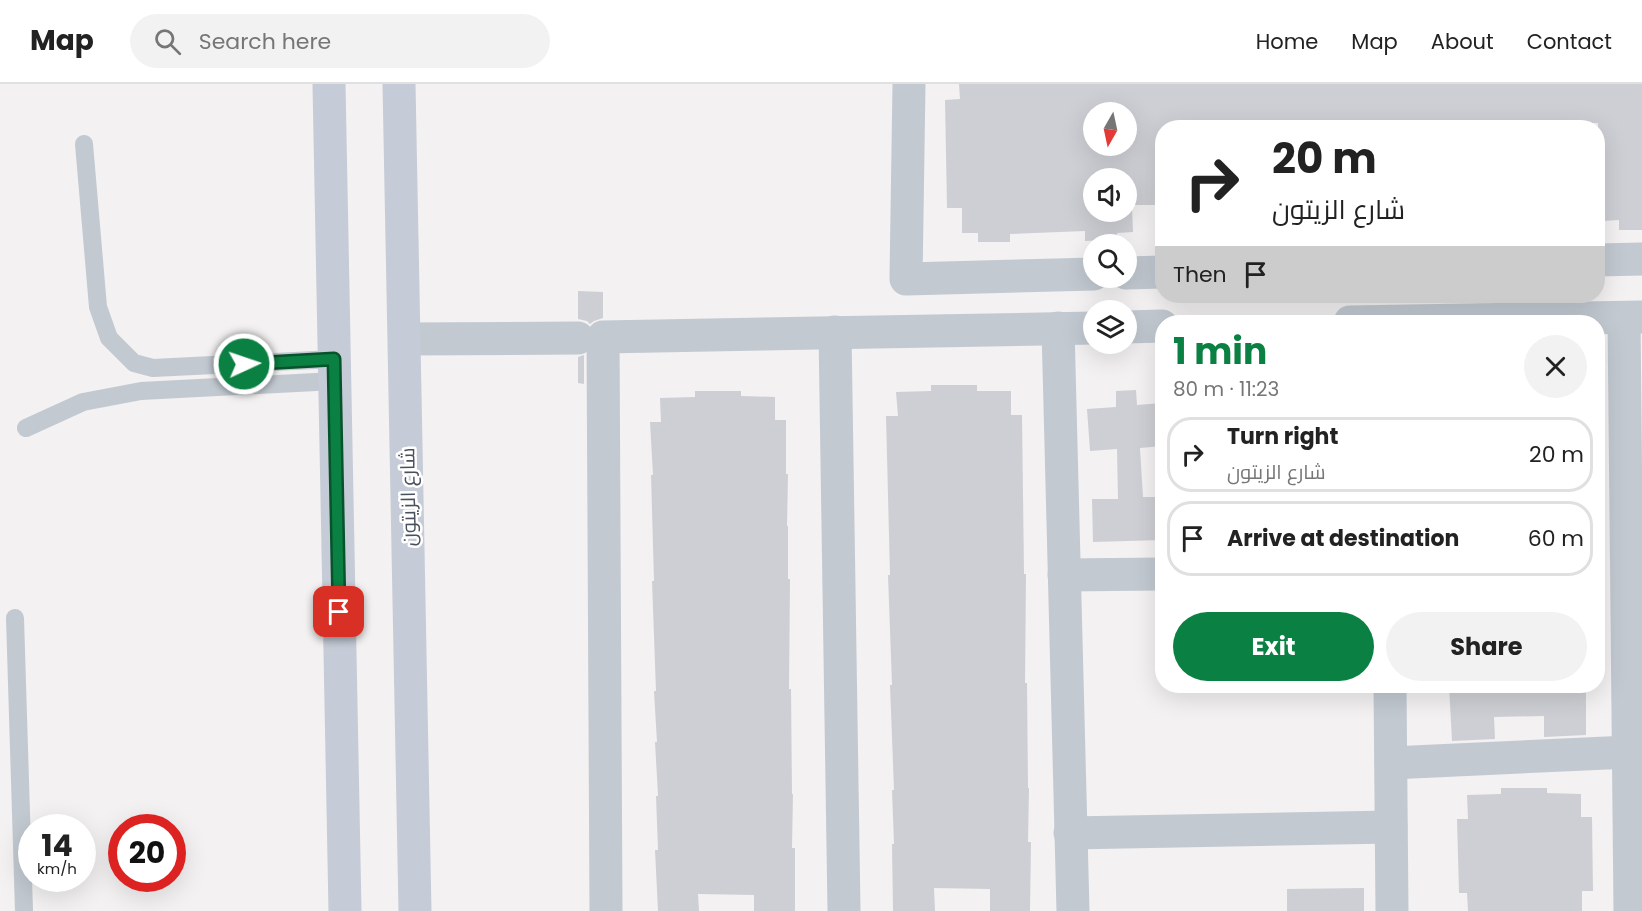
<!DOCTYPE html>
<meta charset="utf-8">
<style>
:root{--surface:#fff;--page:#f2f2f2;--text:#222;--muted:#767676;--line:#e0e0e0;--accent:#0b8043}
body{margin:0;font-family:Poppins,Cairo,sans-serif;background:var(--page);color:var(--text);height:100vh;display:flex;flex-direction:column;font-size:22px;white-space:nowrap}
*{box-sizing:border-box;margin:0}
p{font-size:20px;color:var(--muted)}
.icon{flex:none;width:33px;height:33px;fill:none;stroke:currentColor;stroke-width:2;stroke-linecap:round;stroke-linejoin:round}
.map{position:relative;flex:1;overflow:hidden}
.side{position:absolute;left:1155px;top:231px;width:450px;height:378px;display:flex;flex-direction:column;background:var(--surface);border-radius:24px;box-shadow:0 6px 24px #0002}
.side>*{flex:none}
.banner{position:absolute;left:1155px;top:36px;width:450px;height:183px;border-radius:24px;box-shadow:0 6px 24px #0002;background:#fff;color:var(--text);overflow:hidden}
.needle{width:39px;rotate:189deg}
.controls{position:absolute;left:1083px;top:18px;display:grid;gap:12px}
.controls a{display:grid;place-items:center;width:54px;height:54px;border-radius:50%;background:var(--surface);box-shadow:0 6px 24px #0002;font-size:30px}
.speed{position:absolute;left:18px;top:730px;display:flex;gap:12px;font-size:30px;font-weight:700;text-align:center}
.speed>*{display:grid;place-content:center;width:78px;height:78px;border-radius:50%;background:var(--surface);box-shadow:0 6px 24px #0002;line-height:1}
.speed small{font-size:15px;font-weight:400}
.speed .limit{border:9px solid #d22;background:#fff;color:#111}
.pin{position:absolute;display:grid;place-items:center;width:51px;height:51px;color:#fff;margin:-26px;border-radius:12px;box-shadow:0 3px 9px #0006}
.me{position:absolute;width:66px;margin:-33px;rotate:87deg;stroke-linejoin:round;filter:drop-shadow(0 0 4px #0008)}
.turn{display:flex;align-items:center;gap:21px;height:126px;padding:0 18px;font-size:27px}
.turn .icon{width:78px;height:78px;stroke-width:2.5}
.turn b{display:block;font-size:42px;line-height:51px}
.then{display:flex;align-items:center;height:57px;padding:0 18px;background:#0003;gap:12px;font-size:22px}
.round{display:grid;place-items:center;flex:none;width:63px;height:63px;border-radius:32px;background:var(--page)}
.headline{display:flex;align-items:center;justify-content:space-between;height:102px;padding:0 18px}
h1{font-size:36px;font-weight:700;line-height:45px;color:var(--accent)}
.primary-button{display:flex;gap:12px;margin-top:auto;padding:12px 18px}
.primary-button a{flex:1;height:69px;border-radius:36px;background:var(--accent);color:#fff;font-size:24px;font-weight:700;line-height:69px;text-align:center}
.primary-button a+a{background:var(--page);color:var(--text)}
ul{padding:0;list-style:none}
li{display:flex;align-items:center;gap:18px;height:75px;margin:0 12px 9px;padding:0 6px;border:3px solid var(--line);border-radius:24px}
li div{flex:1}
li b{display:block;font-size:22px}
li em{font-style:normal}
header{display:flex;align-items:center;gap:36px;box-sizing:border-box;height:84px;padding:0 30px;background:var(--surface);border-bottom:2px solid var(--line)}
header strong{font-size:28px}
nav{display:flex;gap:33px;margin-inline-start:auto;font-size:21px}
.search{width:420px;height:54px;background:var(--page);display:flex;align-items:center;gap:15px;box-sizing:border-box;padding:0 21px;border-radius:33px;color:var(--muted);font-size:22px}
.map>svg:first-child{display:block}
.building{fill:#cecfd4;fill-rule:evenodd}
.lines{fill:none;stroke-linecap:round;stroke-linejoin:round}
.service{stroke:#c2c9d1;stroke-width:18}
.minor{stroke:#c2c9d1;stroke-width:33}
.secondary{stroke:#c5cbd7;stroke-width:33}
.route-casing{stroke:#07532c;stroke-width:15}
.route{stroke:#0b8043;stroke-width:10}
.labels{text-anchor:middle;stroke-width:5;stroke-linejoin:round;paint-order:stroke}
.street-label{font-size:20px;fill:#4a515c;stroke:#fff}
</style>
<header>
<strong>Map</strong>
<div class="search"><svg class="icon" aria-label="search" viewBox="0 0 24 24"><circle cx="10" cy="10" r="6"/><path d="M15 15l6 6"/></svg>Search here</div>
<nav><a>Home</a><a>Map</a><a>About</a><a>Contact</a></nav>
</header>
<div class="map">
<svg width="1642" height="827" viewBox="0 0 1642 827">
<rect width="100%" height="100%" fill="#f3f1f1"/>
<g class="building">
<path d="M959 0H1642V146H1619V136L1603 137 1602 112H1598V39L1545 40V44H1509V41L1433 44H1162V121H1132L1133 148 1117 149V156L1085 157V147L1010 150V158H978V149H962V124H947L945 16 960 15ZM1094 28H1126V62H1094ZM1094 94H1126V128H1094Z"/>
<path d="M578 207 603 208V234L594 237 590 240 587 237 578 235Z"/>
<path d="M584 271V300L578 299V273Z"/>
<path d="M931 301H977V307H1011V331H1022L1024 490H1026L1025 599H1027L1028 704H1029L1028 758H1031L1030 827H990V805L934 804 935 827H893L892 760H894L892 706H894L890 601H892L888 491H890L886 332H898L896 308 931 307Z"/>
<path d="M1136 306 1137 321 1162 319V362L1140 364 1143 413H1162V456L1093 458 1092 415H1118L1117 365 1090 367 1087 325 1116 323V307Z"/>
<path d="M695 307H741V312L775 313V336H786V390H788L787 442H788V495H790L789 605H791L792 710H793L792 764H795V827H754V811L698 810 699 827H658L655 766H658L656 712H658L655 658H657L654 607H656L652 497H654L651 391H653L650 338H661L660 314 695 313Z"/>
<path d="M1449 602H1493V608L1517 609 1544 608V602H1586V651L1544 653V632L1494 633 1495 655 1452 657Z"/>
<path d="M1501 704H1547V709L1581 710V733H1592L1593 807H1582V827H1468L1467 809H1459L1457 735H1468L1467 711 1501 710Z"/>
<path d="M1364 804V827H1287V805Z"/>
</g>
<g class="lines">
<g class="service">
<path d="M84 60 98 223 109 254 134 279 153 284 334 275"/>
<path d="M26 344 83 318 141 307 335 297"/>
<path d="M15 534 24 827"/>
</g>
<g class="minor">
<path d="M909 0 906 195 1094 190"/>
<path d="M1598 176 1642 175"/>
<path d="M1126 189 1162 188"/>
<path d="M1624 234 1630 827"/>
<path d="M1350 238 1642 233"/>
<path d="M1126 243 1162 242"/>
<path d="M1058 244 1073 827"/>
<path d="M835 248 844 827"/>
<path d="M405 255 578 254"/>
<path d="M1064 491 1162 490"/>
<path d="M1390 602 1392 827"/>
<path d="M1391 679 1629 668"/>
<path d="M1070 749 1391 743"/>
<path d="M606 827 603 253 1094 244"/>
</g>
<g class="secondary">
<path d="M329 0 345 827"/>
<path d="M399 0 415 827"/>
</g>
</g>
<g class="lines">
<defs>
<path id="route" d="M244 280 334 275 339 528"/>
</defs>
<use href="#route" class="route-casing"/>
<use href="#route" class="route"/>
</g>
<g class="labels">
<g class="street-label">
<text transform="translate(408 413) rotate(-91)" y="7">شارع الزيتون</text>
</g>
</g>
</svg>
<div class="controls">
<a><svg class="needle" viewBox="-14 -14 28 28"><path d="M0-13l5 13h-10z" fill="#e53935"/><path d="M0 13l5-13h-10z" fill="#767676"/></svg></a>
<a><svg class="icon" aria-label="sound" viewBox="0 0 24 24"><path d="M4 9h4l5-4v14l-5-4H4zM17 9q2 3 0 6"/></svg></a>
<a><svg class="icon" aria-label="search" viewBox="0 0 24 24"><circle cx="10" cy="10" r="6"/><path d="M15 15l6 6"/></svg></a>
<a><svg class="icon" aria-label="layers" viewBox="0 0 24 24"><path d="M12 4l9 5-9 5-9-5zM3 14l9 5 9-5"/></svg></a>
</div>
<div class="speed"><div>14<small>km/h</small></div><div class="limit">20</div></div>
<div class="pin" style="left:339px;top:528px;background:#d93025"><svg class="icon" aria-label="arrive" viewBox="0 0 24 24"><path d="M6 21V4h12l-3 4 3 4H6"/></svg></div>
<svg class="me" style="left:244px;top:280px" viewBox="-20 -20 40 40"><circle r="17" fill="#0b8043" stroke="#fff" stroke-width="3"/><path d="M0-11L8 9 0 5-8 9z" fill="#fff"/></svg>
<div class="banner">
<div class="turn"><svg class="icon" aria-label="right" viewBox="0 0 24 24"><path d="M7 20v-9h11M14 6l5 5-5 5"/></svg><div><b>20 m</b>شارع الزيتون</div></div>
<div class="then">Then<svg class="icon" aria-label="arrive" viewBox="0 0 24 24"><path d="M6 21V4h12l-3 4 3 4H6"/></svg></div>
</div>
<section class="side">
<div class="headline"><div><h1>1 min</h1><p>80 m · 11:23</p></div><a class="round"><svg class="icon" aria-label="close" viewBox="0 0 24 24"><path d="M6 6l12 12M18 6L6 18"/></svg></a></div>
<ul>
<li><svg class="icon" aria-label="right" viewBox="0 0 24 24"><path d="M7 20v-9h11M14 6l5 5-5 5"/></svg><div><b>Turn right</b><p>شارع الزيتون</p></div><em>20 m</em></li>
<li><svg class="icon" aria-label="arrive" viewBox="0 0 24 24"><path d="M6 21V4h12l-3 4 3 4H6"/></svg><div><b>Arrive at destination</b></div><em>60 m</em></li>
</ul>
<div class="primary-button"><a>Exit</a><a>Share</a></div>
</section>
</div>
